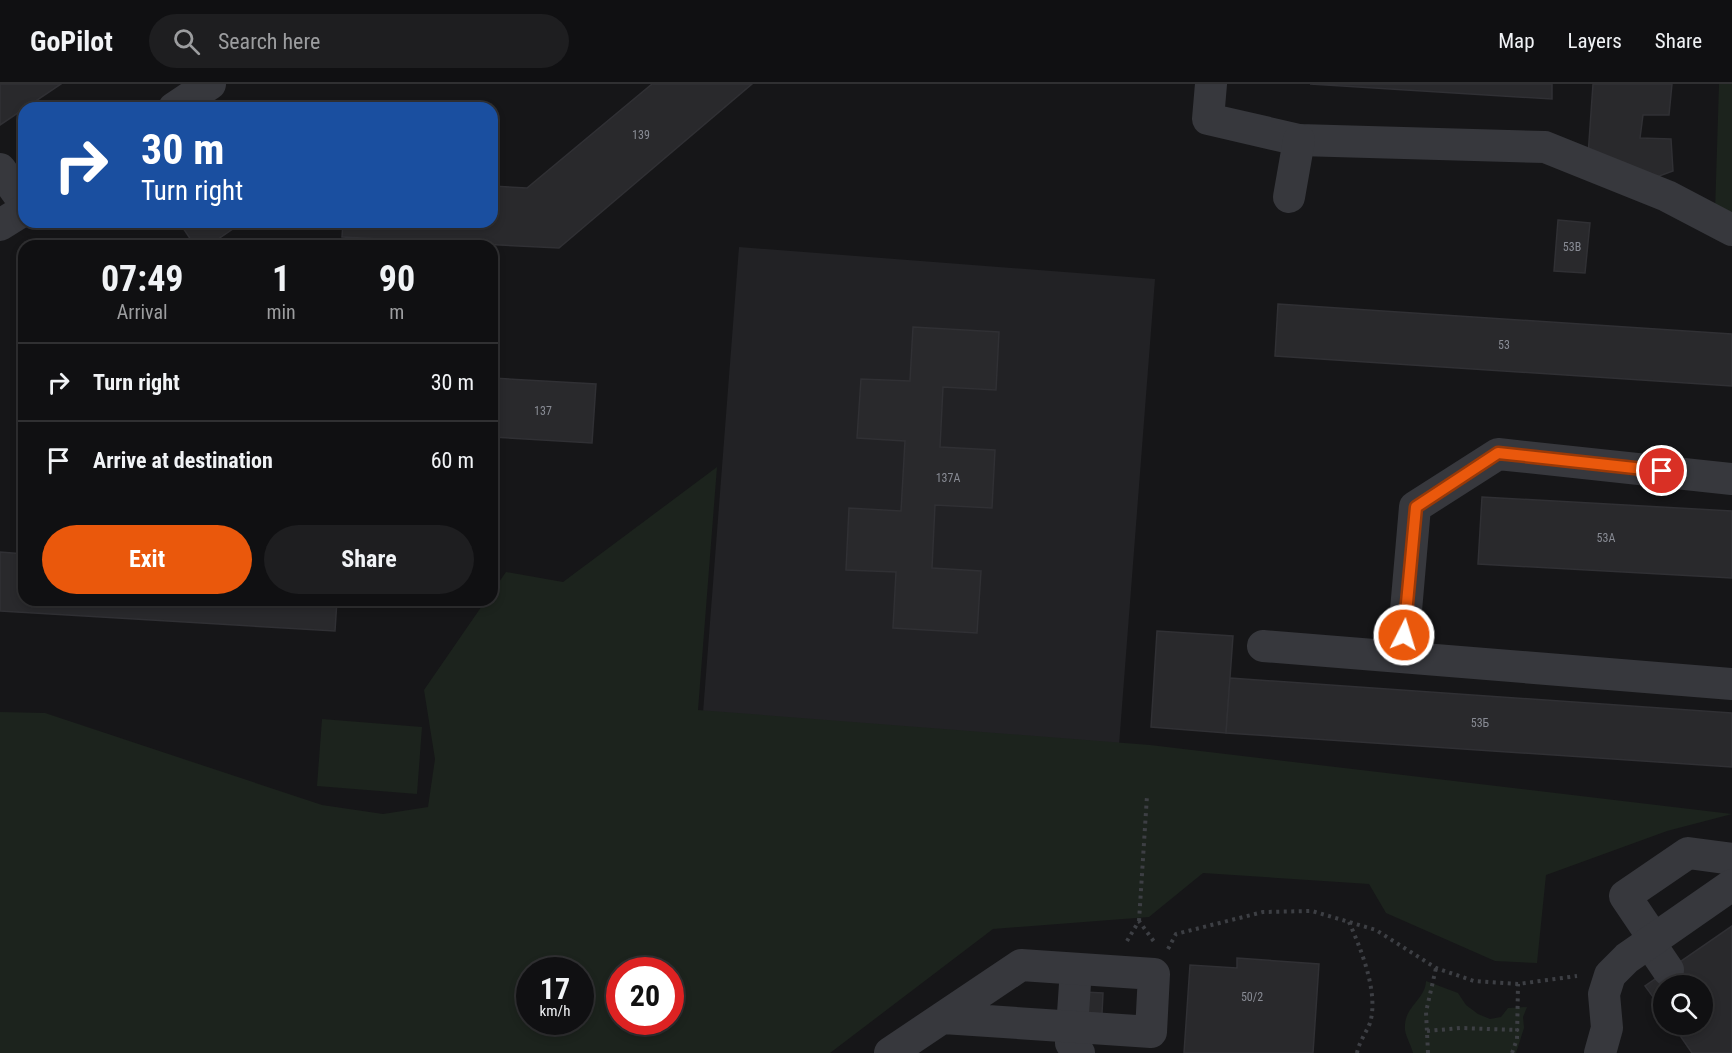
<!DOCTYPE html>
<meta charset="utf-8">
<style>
:root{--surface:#101012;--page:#1e1e20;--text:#f1f3f6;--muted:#9c9d9f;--line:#303032;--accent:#ea580c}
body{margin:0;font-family:"Roboto Condensed",sans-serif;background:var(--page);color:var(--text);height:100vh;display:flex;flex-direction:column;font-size:22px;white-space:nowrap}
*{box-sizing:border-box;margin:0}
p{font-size:20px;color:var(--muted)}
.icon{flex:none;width:33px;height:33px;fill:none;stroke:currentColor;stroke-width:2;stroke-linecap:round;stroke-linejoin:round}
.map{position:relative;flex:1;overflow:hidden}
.sheet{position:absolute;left:18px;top:156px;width:480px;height:366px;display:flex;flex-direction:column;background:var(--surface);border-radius:18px;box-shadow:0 3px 9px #0003,0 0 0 2px var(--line)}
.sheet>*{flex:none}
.banner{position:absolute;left:18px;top:18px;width:480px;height:126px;border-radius:18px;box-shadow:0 3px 9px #0003,0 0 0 2px var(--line);background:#1a4fa0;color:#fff;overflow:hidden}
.tools{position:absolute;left:1653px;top:891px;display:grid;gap:12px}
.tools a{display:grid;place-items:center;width:60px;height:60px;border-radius:50%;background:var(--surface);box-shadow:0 3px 9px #0003,0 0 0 2px var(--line);font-size:30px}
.speed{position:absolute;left:516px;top:873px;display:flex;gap:12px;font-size:30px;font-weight:700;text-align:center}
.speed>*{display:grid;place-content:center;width:78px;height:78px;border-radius:50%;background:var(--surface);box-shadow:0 3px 9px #0003,0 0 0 2px var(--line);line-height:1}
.speed small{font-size:15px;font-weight:400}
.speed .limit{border:9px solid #d22;background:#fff;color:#111}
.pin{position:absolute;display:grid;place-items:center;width:51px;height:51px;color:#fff;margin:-26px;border:3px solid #fff;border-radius:50%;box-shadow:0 2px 6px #0007}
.me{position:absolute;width:66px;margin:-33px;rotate:5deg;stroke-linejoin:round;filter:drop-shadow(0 0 4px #0008)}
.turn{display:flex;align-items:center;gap:21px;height:126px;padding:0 24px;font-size:27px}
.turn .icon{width:78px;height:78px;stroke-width:2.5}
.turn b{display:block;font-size:42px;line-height:51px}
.eta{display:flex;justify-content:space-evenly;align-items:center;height:102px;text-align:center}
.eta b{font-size:36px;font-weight:700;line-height:42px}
.primary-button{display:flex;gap:12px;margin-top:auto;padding:12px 24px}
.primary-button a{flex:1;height:69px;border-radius:36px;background:var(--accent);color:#fff;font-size:24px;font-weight:700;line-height:69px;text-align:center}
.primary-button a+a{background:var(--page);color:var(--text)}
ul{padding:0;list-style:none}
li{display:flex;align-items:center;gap:18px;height:78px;padding:0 24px;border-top:2px solid var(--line)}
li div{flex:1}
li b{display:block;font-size:22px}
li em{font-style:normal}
header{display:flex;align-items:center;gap:36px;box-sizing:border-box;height:84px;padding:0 30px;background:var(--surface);border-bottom:2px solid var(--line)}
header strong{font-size:28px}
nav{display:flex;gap:33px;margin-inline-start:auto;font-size:21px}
.search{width:420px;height:54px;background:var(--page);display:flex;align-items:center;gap:15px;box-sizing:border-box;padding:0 21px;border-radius:33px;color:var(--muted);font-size:22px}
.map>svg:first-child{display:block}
.built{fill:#222225}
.green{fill:#1c231d;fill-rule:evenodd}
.building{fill:#29292c;stroke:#303034;stroke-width:1.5}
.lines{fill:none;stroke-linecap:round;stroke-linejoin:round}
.path{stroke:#3d3f44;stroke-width:4;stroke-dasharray:3 4.5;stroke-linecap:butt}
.minor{stroke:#37383d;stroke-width:32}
.route-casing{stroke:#983908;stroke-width:15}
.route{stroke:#ea580c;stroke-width:10}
.labels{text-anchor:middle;stroke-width:6;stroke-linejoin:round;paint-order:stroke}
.number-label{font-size:12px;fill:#888b94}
</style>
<header>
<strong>GoPilot</strong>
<div class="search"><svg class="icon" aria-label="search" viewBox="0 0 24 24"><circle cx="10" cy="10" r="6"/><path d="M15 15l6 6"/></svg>Search here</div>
<nav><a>Map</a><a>Layers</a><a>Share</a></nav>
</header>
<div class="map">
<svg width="1732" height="969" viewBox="0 0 1732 969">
<rect width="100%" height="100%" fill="#161618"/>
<path class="built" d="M739 163 1155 195 1119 661 703 629Z"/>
<g class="green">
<path d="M1719 0H1732V136L1715 129Z"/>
<path d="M717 383 698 626 1150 661 1732 730 1667 747 1546 791 1537 879 1495 877 1386 829 1369 800 1203 789 1149 833 993 845 830 969H0V628L45 629 322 721 383 730 428 723 435 675 424 606 486 516H492V508L506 488 563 498ZM580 886V938H530V886ZM620 886H670V938H620Z"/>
<path d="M322 635 422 643 417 710 317 702Z"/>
<path d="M1426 897 1458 909 1466 921 1478 930 1490 935 1501 933 1508 924 1527 923 1523 933 1524 944 1516 969H1413C1411 961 1406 953 1405 946 1403 922 1425 917 1426 897Z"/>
</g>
<g class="building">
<path d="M0 0H61L0 41Z"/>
<path d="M652 0H752L559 164 342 153 343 138H492V102L527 104Z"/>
<path d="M1310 0H1552V15Z"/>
<path d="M1593 0H1672L1669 31H1643L1640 54 1671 55 1673 87 1651 95 1588 72Z"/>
<path d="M1558 136 1590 139 1585 189 1554 187Z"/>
<path d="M179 138H234L237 142 208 162H195Z"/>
<path d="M1278 220 1732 250V302L1275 272Z"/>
<path d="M913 243 999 248 996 306 943 303 940 363 995 366 992 424 935 421 932 484 981 487 977 549 893 544 896 488 846 486 849 424 901 427 905 357 857 354 861 295 910 297Z"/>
<path d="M492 294 596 300 592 359 492 353Z"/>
<path d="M1482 413 1732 427V494L1478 480Z"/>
<path d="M0 468 24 470V516H337L335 547 0 527Z"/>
<path d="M1157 547 1233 552 1226 649 1151 643Z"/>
<path d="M1230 594 1732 629V683L1226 649Z"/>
<path d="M1732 842V969H1692L1672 940H1702V902H1664V928L1645 902Z"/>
<path d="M1237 874 1319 880 1313 969H1184L1190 881 1237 884Z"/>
<path d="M1083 908 1103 909 1102 930 1081 928Z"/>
</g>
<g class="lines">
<g class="path">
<path d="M1139 837 1147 712"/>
<path d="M1349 838C1361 865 1379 909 1370 939 1366 949 1359 958 1357 969"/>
<path d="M1127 857 1139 837 1155 859"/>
<path d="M1168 865 1176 850 1263 828 1312 827 1376 846 1436 884 1474 897 1518 900 1577 892"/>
<path d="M1427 947 1461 944 1518 946"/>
<path d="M1428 969 1426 928 1436 884"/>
<path d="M1512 969 1517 955 1518 900"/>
</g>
<g class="minor">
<path d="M1211 0 1208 35 1299 56 1545 63 1667 112 1732 146"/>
<path d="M174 24 210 0"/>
<path d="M0 85 24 118"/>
<path d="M1289 113 1299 56"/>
<path d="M0 141 24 126"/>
<path d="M1263 562 1732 600"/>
<path d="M1402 572 1415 423 1498 370 1732 395"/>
<path d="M1654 855 1625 812 1688 769 1732 775"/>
<path d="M1649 858 1668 886"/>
<path d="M1076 885 1071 959 1079 969"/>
<path d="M890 969 1021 881 1154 890 1151 948 943 934"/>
<path d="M1600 969 1607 944 1604 910 1610 891 1627 874 1732 801"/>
</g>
</g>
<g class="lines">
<defs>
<path id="route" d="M1404 551 1416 423 1498 369 1662 387"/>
</defs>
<use href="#route" class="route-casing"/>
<use href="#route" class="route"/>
</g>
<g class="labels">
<g class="number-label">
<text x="641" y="55">139</text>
<text x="1572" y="167">53В</text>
<text x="1504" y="265">53</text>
<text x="543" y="331">137</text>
<text x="948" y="398">137А</text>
<text x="1606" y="458">53А</text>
<text x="1480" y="643">53Б</text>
<text x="1252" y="917">50/2</text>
</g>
</g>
</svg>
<div class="tools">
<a><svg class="icon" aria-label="search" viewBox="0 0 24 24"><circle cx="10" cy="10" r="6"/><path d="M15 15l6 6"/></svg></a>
</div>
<div class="speed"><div>17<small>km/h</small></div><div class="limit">20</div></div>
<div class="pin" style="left:1662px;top:387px;background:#d93025"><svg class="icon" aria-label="arrive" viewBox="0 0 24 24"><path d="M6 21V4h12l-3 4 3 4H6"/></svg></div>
<svg class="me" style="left:1404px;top:551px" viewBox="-20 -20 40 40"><circle r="17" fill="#ea580c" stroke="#fff" stroke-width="3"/><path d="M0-11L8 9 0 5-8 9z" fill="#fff"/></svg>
<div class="banner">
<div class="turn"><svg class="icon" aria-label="right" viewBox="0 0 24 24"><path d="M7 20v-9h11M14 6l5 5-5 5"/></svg><div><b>30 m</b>Turn right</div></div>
</div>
<section class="sheet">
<div class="eta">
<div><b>07:49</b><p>Arrival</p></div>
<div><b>1</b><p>min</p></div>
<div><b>90</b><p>m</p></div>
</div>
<ul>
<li><svg class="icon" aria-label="right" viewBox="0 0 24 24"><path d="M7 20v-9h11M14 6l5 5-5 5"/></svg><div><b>Turn right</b></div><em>30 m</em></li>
<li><svg class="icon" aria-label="arrive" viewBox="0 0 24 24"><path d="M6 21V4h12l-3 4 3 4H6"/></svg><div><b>Arrive at destination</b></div><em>60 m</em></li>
</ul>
<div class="primary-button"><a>Exit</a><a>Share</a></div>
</section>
</div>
